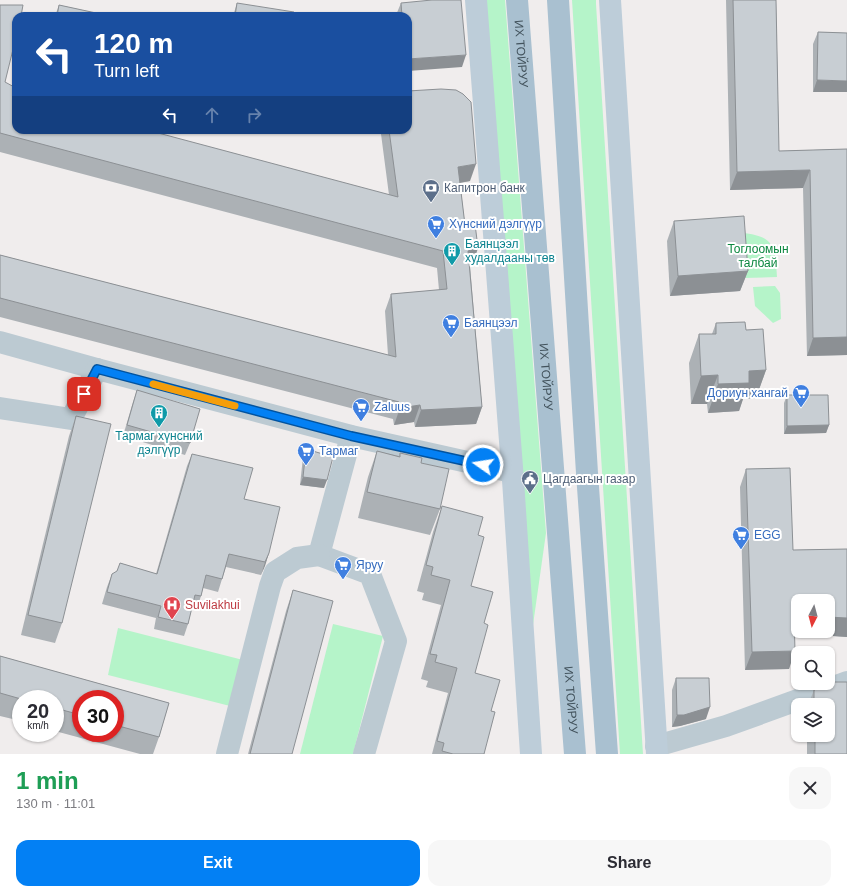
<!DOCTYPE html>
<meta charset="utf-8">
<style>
:root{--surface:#fff;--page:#f7f7f7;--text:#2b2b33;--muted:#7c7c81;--accent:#0380f4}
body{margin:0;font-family:Arial,sans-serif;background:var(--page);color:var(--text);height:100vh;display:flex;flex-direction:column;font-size:15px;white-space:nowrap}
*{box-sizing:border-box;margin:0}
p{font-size:13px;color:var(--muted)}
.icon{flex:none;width:22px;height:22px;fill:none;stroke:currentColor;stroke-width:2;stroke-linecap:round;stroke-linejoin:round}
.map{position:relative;height:754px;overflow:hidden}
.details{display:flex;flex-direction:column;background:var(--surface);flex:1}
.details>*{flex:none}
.top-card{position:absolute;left:12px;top:12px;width:400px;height:122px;border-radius:12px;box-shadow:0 1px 3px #0004;background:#1a4fa0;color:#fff;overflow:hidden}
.needle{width:26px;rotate:186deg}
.tools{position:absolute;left:791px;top:594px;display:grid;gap:8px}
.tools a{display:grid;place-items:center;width:44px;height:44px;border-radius:8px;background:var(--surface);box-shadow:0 1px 3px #0004;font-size:20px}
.speed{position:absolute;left:12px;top:690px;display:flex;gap:8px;font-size:20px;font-weight:700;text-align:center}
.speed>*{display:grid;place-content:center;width:52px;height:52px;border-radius:50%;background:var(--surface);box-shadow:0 1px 3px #0004;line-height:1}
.speed small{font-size:10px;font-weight:400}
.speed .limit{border:6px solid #d22;background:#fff;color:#111}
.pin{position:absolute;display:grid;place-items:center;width:34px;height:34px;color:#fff;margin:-17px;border-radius:8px;box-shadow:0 2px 6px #0006}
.me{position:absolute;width:44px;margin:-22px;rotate:283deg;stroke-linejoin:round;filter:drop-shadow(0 0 3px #0008)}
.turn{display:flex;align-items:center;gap:14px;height:84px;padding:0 16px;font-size:18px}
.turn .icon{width:52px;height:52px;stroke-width:2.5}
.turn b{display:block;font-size:28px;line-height:34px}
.lanes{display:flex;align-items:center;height:38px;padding:0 16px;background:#0003;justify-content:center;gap:20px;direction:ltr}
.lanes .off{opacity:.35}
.round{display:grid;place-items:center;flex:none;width:42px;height:42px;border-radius:12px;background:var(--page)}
.headline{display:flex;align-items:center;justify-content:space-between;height:68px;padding:0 16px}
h1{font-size:24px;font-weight:700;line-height:30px;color:#1e9e55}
.primary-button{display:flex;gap:8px;margin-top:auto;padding:8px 16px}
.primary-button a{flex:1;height:46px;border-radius:12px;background:var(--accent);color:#fff;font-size:16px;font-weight:700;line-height:46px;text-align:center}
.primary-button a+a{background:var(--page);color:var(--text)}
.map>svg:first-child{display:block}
.green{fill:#b5f4c9}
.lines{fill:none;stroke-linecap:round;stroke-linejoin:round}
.street{stroke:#bccad2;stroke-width:22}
.secondary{stroke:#bdcdd9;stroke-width:22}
.primary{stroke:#a9c0d0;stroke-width:22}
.wall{fill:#acb1b5;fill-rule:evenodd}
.shaded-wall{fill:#8c9094}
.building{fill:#c8ced3;stroke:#8c9094}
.route-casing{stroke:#02539f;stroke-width:10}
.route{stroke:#0380f4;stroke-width:7}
.slow{stroke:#f59e0b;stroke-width:7}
.labels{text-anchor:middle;stroke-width:4;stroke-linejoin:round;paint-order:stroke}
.street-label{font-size:12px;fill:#43535d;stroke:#fff}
.service-label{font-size:12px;fill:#4e5e75;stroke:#fff;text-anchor:start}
.shop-label{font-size:12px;fill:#366cbe;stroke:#fff;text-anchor:start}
.culture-label{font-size:12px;fill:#0d838f;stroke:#fff;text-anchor:start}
.park-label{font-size:12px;fill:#0b873f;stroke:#fff}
.health-label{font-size:12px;fill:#be3a42;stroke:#fff;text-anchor:start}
</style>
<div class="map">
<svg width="847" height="754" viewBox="0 0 847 754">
<rect width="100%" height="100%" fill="#f0eded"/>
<g class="green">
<path d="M486 0H505L546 533 532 632Z"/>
<path d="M572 0H596V4L643 754H620Z"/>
<path d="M742 233C776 236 775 248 777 277L743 278Z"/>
<path d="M775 286 780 293 781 319 773 323 755 306 753 287Z"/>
<path d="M333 624 383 636 353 754H300Z"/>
<path d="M118 628 247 661 234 707 108 675Z"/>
</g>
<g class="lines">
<g class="street">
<path d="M0 342 97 369 351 436 512 472"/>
<path d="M0 408 71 419 97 369"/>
<path d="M351 436 319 555 370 574 396 641 364 754"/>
<path d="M656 746 726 726 847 682"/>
<path d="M227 754 270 586 275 572 297 558 319 555"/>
</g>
<g class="secondary">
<path d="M476 0 513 480 531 754"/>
<path d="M610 0 657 754"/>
</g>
<g class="primary">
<path id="s1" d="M517 0 575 754"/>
<path d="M558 0 587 473 607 754"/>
</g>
</g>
<g class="wall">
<path d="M726 0H776L779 151 847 149V355L807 356 803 188 730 190Z"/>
<path d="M237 3 293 16H233Z"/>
<path d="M401 3 462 67 408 16H396V15Z"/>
<path d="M0 5 5 82 16 130 389 195 381 134 357 130H408L470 181 460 183 465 225 478 248 472 265 470 266 482 407 476 424 415 427 414 422 394 425 393 419 0 317V255L388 355 385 311 391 294 439 290 437 268 0 152Z"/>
<path d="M59 5 110 16H55Z"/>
<path d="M818 32 847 33 813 92V44Z"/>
<path d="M674 221 748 271 740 291 670 296 667 241Z"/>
<path d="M716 323 746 330 766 370 756 398 743 399 739 411 708 413 707 404H691L689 363 699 334H712Z"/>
<path d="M137 390 190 443 185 455 123 436 133 402Z"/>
<path d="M787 395 829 425 826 433 784 434V403Z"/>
<path d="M76 416 62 623 55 643 21 635 69 436Z"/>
<path d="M306 449 324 488 300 485 303 457Z"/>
<path d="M377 451 399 456 400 453 421 463 440 509 430 535 358 518 368 477Z"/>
<path d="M192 454 244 499 269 553 261 575 226 567 222 579 218 592 203 588 201 596 197 608 192 607 188 624 184 636 154 629 156 618 102 604 107 587 112 574 117 572 120 563 156 574 187 466Z"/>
<path d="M746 469 793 550 847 549V637L795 633 789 669 745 670 740 487Z"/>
<path d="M442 506 478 535 471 586 484 623 475 673 491 711 484 754H432L448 693 426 687 428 681 421 679 441 605 422 600 424 593 417 591 433 532Z"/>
<path d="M293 590 292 754H248L286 611Z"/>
<path d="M0 656 169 703 159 737 153 754H140L55 731V699H21V721L0 716ZM81 699H115V733H81Z"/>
<path d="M676 678 706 719 680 726 672 727V690Z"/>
<path d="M834 682H847V754H807V735H828V705H808L814 690Z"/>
</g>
<g class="shaded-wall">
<path d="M466 55 462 67 408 71V59Z"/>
<path d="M817 80 847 81V92H813Z"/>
<path d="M476 164 470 181 452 184 458 167Z"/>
<path d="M810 170 803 188 730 190 737 172Z"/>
<path d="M478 248 472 265 462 268 468 251Z"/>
<path d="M748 271 740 291 670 296 678 276Z"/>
<path d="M847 337V355L807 356 813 338Z"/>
<path d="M766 370 756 398 743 399 739 411 708 413 718 384 749 371Z"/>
<path d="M718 375 707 404H691L701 376Z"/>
<path d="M420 405 414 422 394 425 400 408Z"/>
<path d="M482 407 476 424 415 427 421 410Z"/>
<path d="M829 425 826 433 784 434 787 426Z"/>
<path d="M303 477 327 480 324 488 300 485Z"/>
<path d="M269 553 265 566 261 575 265 562Z"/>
<path d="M794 615H798V631H828V617L847 618V637L788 633Z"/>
<path d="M795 651 789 669 745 670 752 652Z"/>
<path d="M710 707 706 719 680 726 672 727 677 715Z"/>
</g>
<g class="building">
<path d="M432 0H461L466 55 408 59V16H402L401 3Z"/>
<path d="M733 0H776L779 151 847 149V337L813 338 810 170 737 172Z"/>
<path d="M237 3 294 12 293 16H235Z"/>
<path d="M0 5H23L21 16H16V37L5 82 16 88V130H147L398 197 389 130H408V91L441 89 456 90 463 94 471 102 476 164 458 167 465 225 475 224 478 248 468 251 482 407 421 410 420 405 400 408 399 402 0 298V255L396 357 391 294 447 289 443 251 0 133Z"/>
<path d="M59 5 110 16H57Z"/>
<path d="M818 32 847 33V81L817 80Z"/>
<path d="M744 216 748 271 678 276 674 221Z"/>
<path d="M745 322 746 330 763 329 766 370 749 371V383L718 384V375L701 376 699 334H716V323Z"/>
<path d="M137 390 200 409 190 443 127 425Z"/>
<path d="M787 395H828L829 425 787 426Z"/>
<path d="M76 416 111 424 62 623 28 615Z"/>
<path d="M306 449 333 457 327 480 303 477Z"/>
<path d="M377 451 400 457V453L422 458 421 463 449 469 440 509 367 492Z"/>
<path d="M192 454 253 468 244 499 280 507 269 553 265 562 229 554 222 579 206 575 201 596 195 595 188 624 158 617 161 606 107 592 112 574 117 571 120 563 157 574Z"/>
<path d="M790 468 793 550 847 549V618L828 617V601H798V615H794L795 651 752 652 746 469Z"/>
<path d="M442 506 483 517 478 535 484 537 471 586 493 592 484 623 488 625 475 673 500 680 491 711 495 712 484 754H453L442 751 444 743 437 741 457 668 435 662 437 655 430 654 450 580 431 575 433 567 426 565Z"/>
<path d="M293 590 333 601 292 754H250Z"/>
<path d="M0 656 169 703 159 737 115 725V699H81V715L55 708V699H21L0 693Z"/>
<path d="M676 678H709L710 707 684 715H677Z"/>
<path d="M834 682H847V754H815V735H828V705H814V690Z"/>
</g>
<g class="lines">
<defs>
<path id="route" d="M84 394 97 369 351 436 483 465"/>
</defs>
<use href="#route" class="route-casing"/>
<use href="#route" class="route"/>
<path class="slow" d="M153 384 235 406"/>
</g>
<defs>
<symbol id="bank-pin" viewBox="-11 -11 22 30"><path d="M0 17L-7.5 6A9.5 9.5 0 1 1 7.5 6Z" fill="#5c6f8a" stroke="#fff"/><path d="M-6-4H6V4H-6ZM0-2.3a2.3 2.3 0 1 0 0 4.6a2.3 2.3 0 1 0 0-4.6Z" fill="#fff"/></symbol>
<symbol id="supermarket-pin" viewBox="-11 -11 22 30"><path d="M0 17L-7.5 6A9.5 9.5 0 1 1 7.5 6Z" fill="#3f7fe0" stroke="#fff"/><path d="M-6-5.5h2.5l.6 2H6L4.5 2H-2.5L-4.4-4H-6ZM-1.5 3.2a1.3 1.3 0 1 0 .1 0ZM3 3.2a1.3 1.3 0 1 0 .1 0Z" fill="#fff"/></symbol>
<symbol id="building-pin" viewBox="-11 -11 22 30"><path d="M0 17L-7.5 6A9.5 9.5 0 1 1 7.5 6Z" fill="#0f9aa8" stroke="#fff"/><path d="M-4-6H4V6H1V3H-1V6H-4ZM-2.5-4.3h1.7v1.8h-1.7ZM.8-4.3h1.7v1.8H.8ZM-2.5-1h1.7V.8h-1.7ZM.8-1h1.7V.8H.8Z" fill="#fff"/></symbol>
<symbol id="civic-pin" viewBox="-11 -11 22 30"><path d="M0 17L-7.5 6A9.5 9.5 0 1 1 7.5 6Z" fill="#5c6f8a" stroke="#fff"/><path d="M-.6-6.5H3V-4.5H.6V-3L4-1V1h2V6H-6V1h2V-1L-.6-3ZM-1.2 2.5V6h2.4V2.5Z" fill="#fff"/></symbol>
<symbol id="hospital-pin" viewBox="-11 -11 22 30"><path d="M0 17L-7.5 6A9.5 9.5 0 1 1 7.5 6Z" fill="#e0444e" stroke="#fff"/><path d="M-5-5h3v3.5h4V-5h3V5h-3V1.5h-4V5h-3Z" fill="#fff"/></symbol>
</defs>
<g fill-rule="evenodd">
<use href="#bank-pin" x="421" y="178" width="20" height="27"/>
<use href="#supermarket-pin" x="426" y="214" width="20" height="27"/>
<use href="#building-pin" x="442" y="241" width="20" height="27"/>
<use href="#supermarket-pin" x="441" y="313" width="20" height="27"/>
<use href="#supermarket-pin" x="791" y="383" width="20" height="27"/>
<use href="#supermarket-pin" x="351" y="397" width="20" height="27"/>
<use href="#building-pin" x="149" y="403" width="20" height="27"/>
<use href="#supermarket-pin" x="296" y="441" width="20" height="27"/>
<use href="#civic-pin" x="520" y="469" width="20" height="27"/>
<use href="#supermarket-pin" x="731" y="525" width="20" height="27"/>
<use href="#supermarket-pin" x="333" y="555" width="20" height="27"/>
<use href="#hospital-pin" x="162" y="595" width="20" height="27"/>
</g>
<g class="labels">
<g class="street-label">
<text dy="4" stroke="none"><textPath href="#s1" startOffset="54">ИХ ТОЙРУУ</textPath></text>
<text dy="4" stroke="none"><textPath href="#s1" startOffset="378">ИХ ТОЙРУУ</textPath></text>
<text dy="4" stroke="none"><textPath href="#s1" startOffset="702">ИХ ТОЙРУУ</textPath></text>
</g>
<g class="service-label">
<text x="444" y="192">Капитрон банк</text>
<text x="543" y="483">Цагдаагын газар</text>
</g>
<g class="shop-label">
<text x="449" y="228">Хүнсний дэлгүүр</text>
<text x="464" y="327">Баянцээл</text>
<text x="788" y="397" text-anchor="end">Дориун хангай</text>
<text x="374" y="411">Zaluus</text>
<text x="319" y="455">Тармаг</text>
<text x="754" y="539">EGG</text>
<text x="356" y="569">Яруу</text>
</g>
<g class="culture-label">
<text x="465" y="248">Баянцээл<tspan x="465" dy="14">худалдааны төв</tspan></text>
<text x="159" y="440" text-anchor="middle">Тармаг хүнсний<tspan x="159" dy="14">дэлгүүр</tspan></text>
</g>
<g class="park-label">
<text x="758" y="253">Тоглоомын<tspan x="758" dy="14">талбай</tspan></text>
</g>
<g class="health-label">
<text x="185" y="609">Suvilakhui</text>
</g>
</g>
</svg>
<div class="tools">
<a><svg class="needle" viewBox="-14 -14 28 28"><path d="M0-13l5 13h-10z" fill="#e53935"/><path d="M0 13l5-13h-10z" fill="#7c7c81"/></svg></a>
<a><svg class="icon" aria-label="search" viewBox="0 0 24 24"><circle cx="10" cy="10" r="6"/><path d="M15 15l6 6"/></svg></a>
<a><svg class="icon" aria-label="layers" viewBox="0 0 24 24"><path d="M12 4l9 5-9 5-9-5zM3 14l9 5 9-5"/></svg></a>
</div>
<div class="speed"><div>20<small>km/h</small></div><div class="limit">30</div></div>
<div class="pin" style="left:84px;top:394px;background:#d93025"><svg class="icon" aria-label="arrive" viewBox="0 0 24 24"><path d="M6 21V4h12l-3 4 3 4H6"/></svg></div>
<svg class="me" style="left:483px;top:465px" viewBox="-20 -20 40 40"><circle r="17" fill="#0380f4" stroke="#fff" stroke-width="3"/><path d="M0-11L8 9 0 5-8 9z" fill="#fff"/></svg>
<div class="top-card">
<div class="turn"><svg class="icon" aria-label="left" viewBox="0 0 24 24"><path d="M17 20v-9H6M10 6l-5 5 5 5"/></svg><div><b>120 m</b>Turn left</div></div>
<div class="lanes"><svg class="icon" aria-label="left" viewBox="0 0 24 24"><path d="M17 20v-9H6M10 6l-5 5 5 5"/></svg><svg class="icon off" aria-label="ahead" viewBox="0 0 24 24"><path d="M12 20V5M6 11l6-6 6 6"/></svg><svg class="icon off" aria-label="right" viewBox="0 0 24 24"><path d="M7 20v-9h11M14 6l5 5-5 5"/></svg></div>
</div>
</div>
<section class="details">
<div class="headline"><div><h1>1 min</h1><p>130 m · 11:01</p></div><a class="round"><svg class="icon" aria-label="close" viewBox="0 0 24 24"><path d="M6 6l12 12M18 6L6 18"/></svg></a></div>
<div class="primary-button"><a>Exit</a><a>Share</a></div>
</section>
